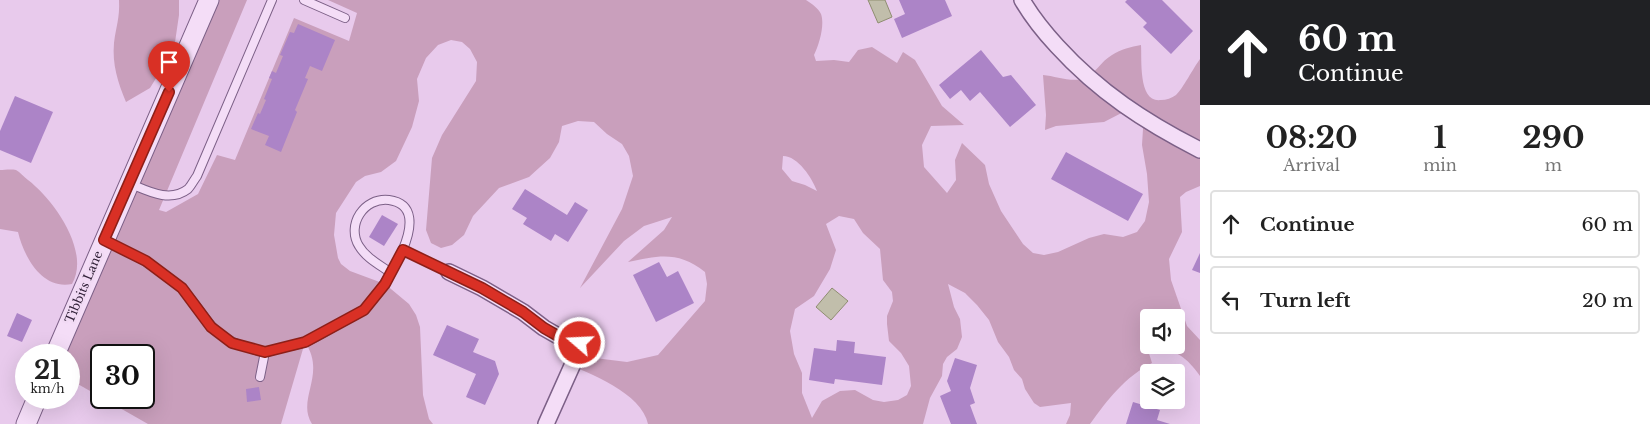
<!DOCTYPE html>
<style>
:root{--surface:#fff;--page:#f6f6f6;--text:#222;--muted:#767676;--line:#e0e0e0}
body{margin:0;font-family:"Libre Baskerville",serif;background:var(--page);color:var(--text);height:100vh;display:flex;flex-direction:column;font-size:19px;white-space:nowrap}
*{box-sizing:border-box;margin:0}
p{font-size:16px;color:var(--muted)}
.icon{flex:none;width:28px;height:28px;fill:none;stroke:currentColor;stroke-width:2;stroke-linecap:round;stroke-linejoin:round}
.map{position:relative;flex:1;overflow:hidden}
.details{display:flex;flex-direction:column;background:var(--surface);width:450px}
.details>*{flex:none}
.guide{background:#202124;color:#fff;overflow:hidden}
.controls{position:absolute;left:1140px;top:309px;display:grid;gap:10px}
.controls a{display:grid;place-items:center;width:45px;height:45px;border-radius:5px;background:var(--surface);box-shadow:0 5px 20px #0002;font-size:25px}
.speed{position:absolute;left:15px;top:344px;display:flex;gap:10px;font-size:25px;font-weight:700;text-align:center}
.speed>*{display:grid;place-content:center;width:65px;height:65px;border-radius:50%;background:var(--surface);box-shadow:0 5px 20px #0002;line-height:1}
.speed small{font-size:12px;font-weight:400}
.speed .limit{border:2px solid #111;border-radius:8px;background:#fff;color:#111}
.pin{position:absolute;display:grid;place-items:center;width:42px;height:42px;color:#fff;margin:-51px -21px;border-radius:50% 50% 50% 0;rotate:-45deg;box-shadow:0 0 5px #0007}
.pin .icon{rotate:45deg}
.me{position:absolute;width:55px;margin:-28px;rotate:289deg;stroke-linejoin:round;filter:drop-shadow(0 0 4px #0008)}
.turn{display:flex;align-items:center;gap:18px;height:105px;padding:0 15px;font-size:22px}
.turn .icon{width:65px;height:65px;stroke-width:2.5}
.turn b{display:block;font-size:35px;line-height:42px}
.eta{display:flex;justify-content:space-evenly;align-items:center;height:85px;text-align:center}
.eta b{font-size:30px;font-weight:700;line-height:35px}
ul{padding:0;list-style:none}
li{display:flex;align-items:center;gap:15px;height:68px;margin:0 10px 8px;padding:0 5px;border:2px solid var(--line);border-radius:5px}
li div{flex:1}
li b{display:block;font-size:19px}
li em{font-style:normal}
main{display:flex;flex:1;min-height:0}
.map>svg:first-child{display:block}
.green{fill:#c99fbc;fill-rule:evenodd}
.water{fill:#c1beab;stroke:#8f8d71}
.building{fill:#ac84c7}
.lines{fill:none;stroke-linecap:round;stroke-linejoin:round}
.service-casing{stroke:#7c6087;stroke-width:10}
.minor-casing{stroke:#7c6087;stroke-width:18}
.tertiary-casing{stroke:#7c6087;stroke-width:21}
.service{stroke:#f4ddf7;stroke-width:8}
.minor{stroke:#f4ddf7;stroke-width:15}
.tertiary{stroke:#f4ddf7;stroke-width:19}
.route-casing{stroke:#8d1f18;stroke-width:12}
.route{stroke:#d93025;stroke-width:9}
.labels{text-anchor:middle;stroke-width:5;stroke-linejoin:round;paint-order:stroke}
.street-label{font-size:12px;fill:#322239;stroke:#f1daf4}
</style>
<main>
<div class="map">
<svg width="1200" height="424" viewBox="0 0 1200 424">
<rect width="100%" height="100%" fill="#e8caec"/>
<g class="green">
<path d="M119 0H179V15L174 49 150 88 126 102C118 83 112 64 114 43 116 26 120 18 119 0Z"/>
<path d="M209 0H247L159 210 166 212 198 194 217 155 235 160 294 18 349 41 357 13 328 0H806C812 4 818 8 821 14 825 25 819 45 814 55L816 61 834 60 849 62 858 50 872 47 897 63 903 52 915 60 942 106 964 125 931 126 922 145 924 167 947 193 956 180 955 160 962 143 985 165 989 184 1001 211 1023 244 1033 253 1044 255 1058 252 1089 238 1104 234 1123 237 1137 232 1145 221 1149 202 1147 174 1142 145 1143 129 1139 104 1104 122 1056 126 1045 130 1046 115 1043 75C1055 76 1070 82 1082 79 1094 76 1101 61 1112 55 1121 49 1131 47 1141 45 1142 61 1138 103 1161 100 1166 100 1172 98 1176 95 1182 90 1194 67 1200 59V186L1186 192 1180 197 1182 232 1169 259 1171 280 1187 326 1200 340V376C1187 357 1177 352 1157 345H1176V318H1149V342L1140 339 1147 347 1152 363C1124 378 1109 398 1090 424H1066L1070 415 1071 403 1040 407 1034 403 1025 389 1022 379 1014 370 1009 357 998 342 989 320 977 305 965 293 948 284 954 307 960 319 962 337 957 349 947 357 943 364 942 376 930 398 923 424H648C642 393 589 373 563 362L595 358 627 362 658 355 705 301 707 284 705 272C679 251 659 255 628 262L664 230 672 217 644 226 624 241 580 288 622 209 633 176 629 156 622 144 607 134 594 122 578 121 562 126 559 142 550 158 529 177 499 188 473 216 464 235 452 245 441 248 431 243 426 230 432 158 442 135 476 81 477 62 470 49 462 42 451 40 438 45 426 58 417 79 419 101 412 127 396 161 381 172 365 176 356 182 336 213 334 235 338 258 341 264 350 271 385 284 409 304 416 315 420 327 423 395 429 419 433 424H312C296 399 327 375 305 342L281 424H148L69 379V355H56ZM783 156C798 156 812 178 817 191L805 185 792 181 782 169ZM839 216 854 219 863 233 880 249 883 280 892 292 893 301 887 316V324L889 341 901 353 909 366 911 386 907 395 898 400 884 402 873 400 855 390 840 391 822 401 812 418 802 393V373L794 354 790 331 795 309 814 296 830 269 836 250 826 224ZM101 355H144V398H101Z"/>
<path d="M0 170C4 170 11 169 16 170 20 172 24 177 28 180 53 199 91 251 72 284 42 290 24 257 18 232L0 229Z"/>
</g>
<g class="water">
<path d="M868 0H885L892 17 878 23Z"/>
<path d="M832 288 848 301 831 320 816 307Z"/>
</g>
<g class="building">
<path d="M899 0H945L952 16 902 38 894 19 905 14Z"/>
<path d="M1127 0H1162L1193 31 1171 54 1143 27 1147 23 1125 2Z"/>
<path d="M298 24 335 40 322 71 310 66 305 78 308 79 295 110 297 112 281 152 265 145 269 136 251 129 258 113 260 114 266 100 264 99 272 79 269 78 272 71 276 73 283 56 280 55 290 32 294 33Z"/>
<path d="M981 50 1003 77 1011 75 1036 105 1010 127 980 92 970 101 961 90 950 99 939 85Z"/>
<path d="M15 96 53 112 31 163 0 150V131Z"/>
<path d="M1066 152 1143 194 1128 221 1051 179Z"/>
<path d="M525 189 567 215 575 202 588 210 568 242 555 234 551 241 523 224 527 218 512 209Z"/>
<path d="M382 215 398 224 384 246 369 237Z"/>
<path d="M1200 253V273L1192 270Z"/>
<path d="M659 262 667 277 678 271 694 303 656 322 633 275Z"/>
<path d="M17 313 32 320 22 342 7 336Z"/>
<path d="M447 325 479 339 473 352 495 361 499 374 485 405 466 397 476 374 433 355Z"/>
<path d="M837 340 855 342 854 353 886 357 882 385 835 379 834 384 809 380 814 348 836 351Z"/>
<path d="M955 358 977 365 970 388 975 403 970 405 977 424H951L940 396 951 391 947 381Z"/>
<path d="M259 387 261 400 247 402 246 389Z"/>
<path d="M1133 402 1160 410 1157 420 1170 424H1126Z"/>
</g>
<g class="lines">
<defs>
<g id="service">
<path d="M304 0 345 18"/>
<path d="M131 184C148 191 170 203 188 189 191 186 194 180 197 176L272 0"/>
<path d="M104 240C131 253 159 267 181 288 207 313 207 336 247 347 253 349 260 352 265 352 270 352 276 349 280 348 288 346 298 345 306 342 320 336 333 327 346 320 352 317 360 314 365 308 382 291 440 207 389 200 364 197 346 225 359 246 366 258 380 265 391 273"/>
<path d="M403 250 449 272"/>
<path d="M260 377 265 352"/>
</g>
<g id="minor">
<path d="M1022 0C1032 17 1044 32 1057 46 1099 92 1145 122 1200 150"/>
<path d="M449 272 482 288 523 312 544 328 558 336 580 343 576 357 546 424"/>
</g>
<g id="tertiary">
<path d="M55 355 209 0"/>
<path d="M26 424 37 398"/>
</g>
</defs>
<use href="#service" class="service-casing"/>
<use href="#minor" class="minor-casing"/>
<use href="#tertiary" class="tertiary-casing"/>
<use href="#service" class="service"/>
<use href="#minor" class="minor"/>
<use href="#tertiary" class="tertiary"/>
</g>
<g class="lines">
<defs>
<path id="route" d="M169 92 104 240 146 261 182 288 211 327 232 343 265 352 305 342 364 310 385 284 403 250 482 288 523 312 544 328 558 336 580 343"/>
</defs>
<use href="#route" class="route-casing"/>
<use href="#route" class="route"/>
</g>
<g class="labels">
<g class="street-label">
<text transform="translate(84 287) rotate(-67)" y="4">Tibbits Lane</text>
</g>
</g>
</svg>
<div class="controls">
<a><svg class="icon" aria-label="sound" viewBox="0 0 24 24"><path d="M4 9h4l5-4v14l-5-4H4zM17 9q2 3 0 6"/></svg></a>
<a><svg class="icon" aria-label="layers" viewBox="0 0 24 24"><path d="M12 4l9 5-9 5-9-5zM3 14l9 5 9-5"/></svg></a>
</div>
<div class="speed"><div>21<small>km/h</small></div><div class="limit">30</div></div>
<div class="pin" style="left:169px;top:92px;background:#d93025"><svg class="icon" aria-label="arrive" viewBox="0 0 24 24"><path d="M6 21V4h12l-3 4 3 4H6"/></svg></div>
<svg class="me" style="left:580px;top:343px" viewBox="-20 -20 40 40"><circle r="17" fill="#d93025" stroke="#fff" stroke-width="3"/><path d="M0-11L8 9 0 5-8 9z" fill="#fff"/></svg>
</div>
<section class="details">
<div class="guide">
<div class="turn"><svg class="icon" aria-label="ahead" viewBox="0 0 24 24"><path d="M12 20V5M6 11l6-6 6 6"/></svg><div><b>60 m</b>Continue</div></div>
</div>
<div class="eta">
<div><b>08:20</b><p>Arrival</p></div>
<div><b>1</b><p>min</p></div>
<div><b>290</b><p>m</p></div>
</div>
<ul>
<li><svg class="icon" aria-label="ahead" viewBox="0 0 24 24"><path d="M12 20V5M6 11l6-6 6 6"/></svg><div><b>Continue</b></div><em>60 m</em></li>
<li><svg class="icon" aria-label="left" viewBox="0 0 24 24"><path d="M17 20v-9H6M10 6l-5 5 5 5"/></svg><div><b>Turn left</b></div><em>20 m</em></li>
</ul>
</section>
</main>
